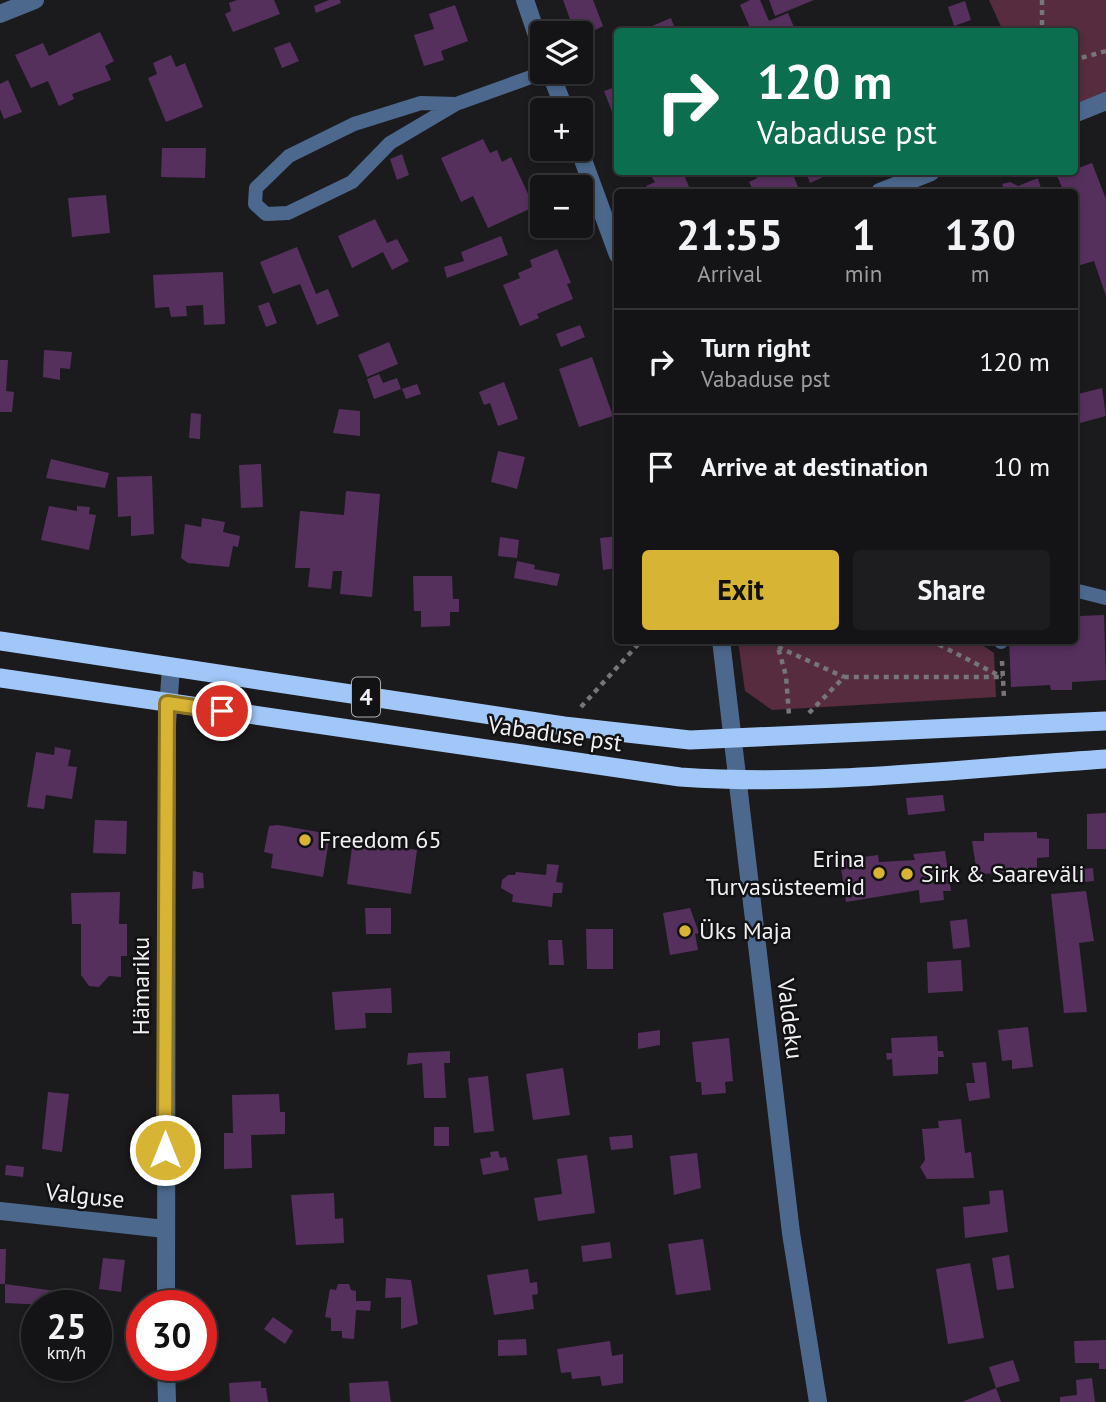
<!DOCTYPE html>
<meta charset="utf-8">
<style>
:root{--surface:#141416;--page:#1d1d1f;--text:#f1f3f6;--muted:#9d9ea1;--line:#333335;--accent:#d7b434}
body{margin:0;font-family:"PT Sans",sans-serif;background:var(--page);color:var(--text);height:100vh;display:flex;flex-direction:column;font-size:26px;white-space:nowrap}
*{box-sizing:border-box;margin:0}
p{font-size:23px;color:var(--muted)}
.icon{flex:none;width:38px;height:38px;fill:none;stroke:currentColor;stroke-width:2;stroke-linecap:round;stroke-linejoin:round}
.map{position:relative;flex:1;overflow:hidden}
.drawer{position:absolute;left:614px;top:189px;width:464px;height:455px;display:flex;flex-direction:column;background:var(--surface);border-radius:7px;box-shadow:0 4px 10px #0003,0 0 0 2px var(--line)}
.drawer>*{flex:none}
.guide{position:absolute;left:614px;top:28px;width:464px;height:147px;border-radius:7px;box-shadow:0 4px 10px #0003,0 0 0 2px var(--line);background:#0b6e4f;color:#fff;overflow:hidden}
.tools{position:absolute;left:530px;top:21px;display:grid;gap:14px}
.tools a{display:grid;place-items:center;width:63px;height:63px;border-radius:7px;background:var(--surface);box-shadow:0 4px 10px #0003,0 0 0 2px var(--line);font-size:35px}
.speed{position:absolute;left:21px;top:1290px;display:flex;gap:14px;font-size:35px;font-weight:700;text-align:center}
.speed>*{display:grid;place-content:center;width:91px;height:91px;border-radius:50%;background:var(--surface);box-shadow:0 4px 10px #0003,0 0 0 2px var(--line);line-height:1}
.speed small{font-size:18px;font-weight:400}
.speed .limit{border:10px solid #d22;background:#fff;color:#111}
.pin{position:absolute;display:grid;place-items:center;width:60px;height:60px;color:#fff;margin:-30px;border:4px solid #fff;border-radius:50%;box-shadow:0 2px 7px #0007}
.me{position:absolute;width:77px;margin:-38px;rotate:0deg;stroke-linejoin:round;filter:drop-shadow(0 0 5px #0008)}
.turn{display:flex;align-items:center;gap:24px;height:147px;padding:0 28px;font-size:32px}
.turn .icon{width:91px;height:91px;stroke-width:2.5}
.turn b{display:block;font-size:49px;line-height:60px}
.eta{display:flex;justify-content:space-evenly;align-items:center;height:119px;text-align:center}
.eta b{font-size:42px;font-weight:800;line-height:49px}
.action{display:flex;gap:14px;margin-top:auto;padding:14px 28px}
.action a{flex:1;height:80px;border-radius:7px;background:var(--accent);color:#111;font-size:28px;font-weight:800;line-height:80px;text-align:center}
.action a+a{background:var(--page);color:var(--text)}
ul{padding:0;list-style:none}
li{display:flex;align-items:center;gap:21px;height:105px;padding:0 28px;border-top:2px solid var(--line)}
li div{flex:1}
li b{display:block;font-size:26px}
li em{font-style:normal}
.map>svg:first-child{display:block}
.green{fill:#562c3e}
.building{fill:#56305d}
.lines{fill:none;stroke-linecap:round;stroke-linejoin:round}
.path{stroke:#767678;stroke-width:4.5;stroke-dasharray:5 5;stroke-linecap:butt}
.service{stroke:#4c698d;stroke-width:14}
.minor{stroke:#4c698d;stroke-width:18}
.tertiary{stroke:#4c698d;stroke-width:18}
.trunk{stroke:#a0c7f7;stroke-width:19}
.route-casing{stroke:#8c7522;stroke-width:18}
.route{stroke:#d7b434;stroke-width:12}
.poi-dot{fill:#d7b434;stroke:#121214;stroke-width:2.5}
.labels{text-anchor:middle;stroke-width:5;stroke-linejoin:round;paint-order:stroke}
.shield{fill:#121214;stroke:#adadaf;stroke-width:2}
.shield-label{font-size:23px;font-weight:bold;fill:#f0f0f2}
.street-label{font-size:24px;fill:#f0f0f2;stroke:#121214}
.poi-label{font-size:24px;fill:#f0f0f2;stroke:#121214;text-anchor:start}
</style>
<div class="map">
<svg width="1106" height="1402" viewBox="0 0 1106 1402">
<rect width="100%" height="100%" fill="#1b1b1e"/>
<g class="green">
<path d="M989 0H1106V101L1075 114 1074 32 1003 31Z"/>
<path d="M738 641H976L994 653 996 697 772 710 745 691Z"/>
</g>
<g class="building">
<path d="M237 0H274L280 14 233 32 225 14 231 11 229 3Z"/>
<path d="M329 0H340L341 3 316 13 314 6Z"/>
<path d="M563 0H593L603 26 581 37V33H575Z"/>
<path d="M750 0H760L769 21 788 13 796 32H752L740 5Z"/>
<path d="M769 0H814L775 16Z"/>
<path d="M965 1 971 20 954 26 948 7Z"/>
<path d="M455 5 468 41 441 51 444 60 424 66 414 35 434 29 429 14Z"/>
<path d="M671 18 675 29 669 32H638Z"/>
<path d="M100 32 114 61 105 66 111 80 72 94 74 99 59 106 48 81 31 88 15 55 43 43 49 56Z"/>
<path d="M290 42 299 61 282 68 274 48Z"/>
<path d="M171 55 176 67 185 63 203 107 166 122 148 78 157 74 153 63Z"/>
<path d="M8 80 22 112 4 119 0 109V84Z"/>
<path d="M618 86V127L604 91Z"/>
<path d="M483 139 490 153 497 150 502 162 511 157 534 207 488 228 473 196 461 202 441 158Z"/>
<path d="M162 148H206L205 178 161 177Z"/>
<path d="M402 154 409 175 397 180 390 159Z"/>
<path d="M1092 163 1106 199V296L1094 261 1077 266 1074 192H1064L1057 176Z"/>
<path d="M662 172H671L672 176 683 172 691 192H649L646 186 655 182 651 176Z"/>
<path d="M755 172H792L798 187 785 192H754L749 182 757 178Z"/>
<path d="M806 172H821L823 177 810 183Z"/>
<path d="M1038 178 1042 192H1005L1002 184 1010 182 1018 186Z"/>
<path d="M106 195 110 233 72 237 68 198Z"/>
<path d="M375 219 387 243 397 239 409 261 392 270 383 252 352 268 338 236Z"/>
<path d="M501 236 508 255 447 278 444 267 464 261 461 252Z"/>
<path d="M297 247 316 294 328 289 339 316 317 325 300 284 273 294 260 262Z"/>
<path d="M557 249 571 283 567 284 573 299 537 314 539 318 520 326 503 285 520 278 518 273 532 267 530 260Z"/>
<path d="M223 272 225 324 204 325 203 305 186 306 187 316 171 317 169 307 155 308 153 275Z"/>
<path d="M269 302 277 323 266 327 258 306Z"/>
<path d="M580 325 585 337 561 347 556 334Z"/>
<path d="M389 342 398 364 367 377 358 355Z"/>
<path d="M44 350 72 352 70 369 60 368V380L43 377Z"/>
<path d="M592 357 613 416 579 427 559 369Z"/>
<path d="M0 360H8L6 391 14 392 12 412H0Z"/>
<path d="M379 374 383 383 397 378 401 389 374 399 367 379Z"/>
<path d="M504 382 518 419 498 426 490 403 484 405 479 392Z"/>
<path d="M417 384 421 394 406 399 402 389Z"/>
<path d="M1102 388 1106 416 1080 423 1074 395Z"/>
<path d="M339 409 360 411V436L333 433Z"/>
<path d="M191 413 201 414 200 439 189 438Z"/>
<path d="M498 451 525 457 517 489 491 482Z"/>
<path d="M51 459 109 473 105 488 46 478Z"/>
<path d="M261 464 263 507 241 508 239 465Z"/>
<path d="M152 476 154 534 131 536V516L118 517 117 477Z"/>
<path d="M346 491 380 494 372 597 340 594 342 571H333L331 589 308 587 310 568H295L300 511 344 515Z"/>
<path d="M49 506 77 511V506L90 507 89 514 96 515 89 550 41 540Z"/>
<path d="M202 518 225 522 223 532 240 536 238 547 233 546 229 567 188 563 181 558 185 524 201 527Z"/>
<path d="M618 536V568L603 570 600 538Z"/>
<path d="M500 537 519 540 517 558 498 556Z"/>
<path d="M517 561 535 565 534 569 560 574 557 586 514 578Z"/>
<path d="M413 576H452L453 599H459V612H450V626L421 627V611H414Z"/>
<path d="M1104 615 1106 680 1072 682V690H1051L1050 685 1011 687 1009 640H1074V620L1079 619V616Z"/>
<path d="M55 747 71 750 68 766 77 767 72 799 46 795 44 809 27 807 36 752 54 755Z"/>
<path d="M943 795 945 811 908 815 906 798Z"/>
<path d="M1106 813V849H1087V814Z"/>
<path d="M95 820 127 821 126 854 93 853Z"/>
<path d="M278 825 330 834 323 877 271 868 273 854 264 852 269 826Z"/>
<path d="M1037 832V838L1049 839V857L1037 858V872L977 874 972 841H984V833Z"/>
<path d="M353 840 417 850 411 894 347 884Z"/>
<path d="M945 851 951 891H943L944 900 920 903 919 890 846 902 840 860 878 855 879 862 915 860 913 854Z"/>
<path d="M547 864 559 865 556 882 563 883 562 893H553L552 907 512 902 513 895 501 888 502 880 508 875H515L516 872 546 875Z"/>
<path d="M1093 868 1094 881 1073 883 1072 870Z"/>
<path d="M193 871 203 873 204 888 192 889Z"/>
<path d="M1086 891 1094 941 1079 943 1087 1012 1064 1013 1051 894Z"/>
<path d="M120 892 119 924H127V956H121V977L109 976 99 987 89 986 81 975V924H72L71 893Z"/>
<path d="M365 908H391V934H366Z"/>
<path d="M690 908 699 933 695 934 698 950 670 955 663 913Z"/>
<path d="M967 919 970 947 953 949 950 921Z"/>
<path d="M586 929H613V969H587Z"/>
<path d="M548 940H562L564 965H549Z"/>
<path d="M961 960 963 991 928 993 927 962Z"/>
<path d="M391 988 392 1013H365L366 1028 335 1030 332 992Z"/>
<path d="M1028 1027 1033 1067 1012 1069V1060L1002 1061 998 1030Z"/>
<path d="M660 1030V1045L638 1049V1033Z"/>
<path d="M937 1036 938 1051H943L944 1057H938V1074L893 1076 892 1059 887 1060 886 1053H892L891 1038Z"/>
<path d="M729 1038 733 1081 725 1082 726 1093 702 1095 701 1082H696L692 1042Z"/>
<path d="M450 1051V1063H444L446 1098H424L422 1063 407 1065 408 1053Z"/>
<path d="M986 1062 990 1098 969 1101 966 1083H975L972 1063Z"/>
<path d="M563 1068 570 1115 533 1120 526 1074Z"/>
<path d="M488 1076 494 1131 474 1133 468 1078Z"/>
<path d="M48 1092 69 1094 62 1152 42 1149Z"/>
<path d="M279 1094 280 1112H285V1134L251 1135 252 1168 224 1169V1133H233L232 1095Z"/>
<path d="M961 1119 965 1153 971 1152 974 1178 927 1179 920 1167 925 1160 922 1129 939 1128 938 1121Z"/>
<rect x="434" y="1127" width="15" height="19"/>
<path d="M632 1135 633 1148 611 1150 609 1137Z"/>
<path d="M498 1151 500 1158 506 1157 509 1170 483 1175 480 1159 491 1157 490 1152Z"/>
<path d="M697 1153 701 1188 674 1195 670 1156Z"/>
<path d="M587 1155 595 1213 538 1221 534 1198 562 1194 557 1159Z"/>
<path d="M6 1165 24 1167 23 1177 5 1175Z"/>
<path d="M1003 1190 1008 1232 965 1238 963 1207 990 1204 989 1191Z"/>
<path d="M334 1193 335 1219 343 1218 344 1243 296 1245 291 1195Z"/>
<path d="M703 1239 711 1290 676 1295 668 1244Z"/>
<path d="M610 1242 612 1258 583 1262 581 1246Z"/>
<path d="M0 1249H6L5 1284 55 1291 53 1298 74 1301 73 1306 5 1303V1284H0Z"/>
<path d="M1009 1255 1014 1288 997 1290 992 1258Z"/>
<path d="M103 1258 125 1260 121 1292 99 1289Z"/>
<path d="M970 1263 984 1338 948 1344 936 1269Z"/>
<path d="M528 1269 530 1283 537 1282 538 1294 532 1295 534 1309 494 1315 487 1275Z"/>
<path d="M386 1278 411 1280 418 1324 401 1329V1297L385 1298Z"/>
<path d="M338 1284H349L351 1290 356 1291V1301H371L370 1311 356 1310 354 1339 342 1338V1331H331V1318L325 1317 330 1289 336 1290Z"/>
<path d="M273 1317 293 1331 285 1344 264 1329Z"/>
<path d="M526 1339 527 1355 498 1356V1340Z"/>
<path d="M1106 1340V1369H1099V1363H1075L1074 1341Z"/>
<path d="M610 1341 612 1356 623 1354V1383L602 1386 600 1376 572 1379 571 1372 561 1373 557 1349Z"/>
<path d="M1013 1360 1020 1381 996 1388 989 1367Z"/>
<path d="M1092 1378 1095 1402H1060V1397L1077 1395 1076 1380Z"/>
<path d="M261 1381V1388H266L268 1402H230L229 1383Z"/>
<path d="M388 1381 391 1402H350L349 1383Z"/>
<path d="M996 1388 1001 1402H962Z"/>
</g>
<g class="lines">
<g class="path">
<path d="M1042 0V32"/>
<path d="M1074 64 1081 58 1106 51"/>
<path d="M776 640 786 676 789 715"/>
<path d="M930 640 1002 677"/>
<path d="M778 647 844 677"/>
<path d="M1002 661 1004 698"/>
<path d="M581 707 642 640"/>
<path d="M809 713 844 677H1003"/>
</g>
<g class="service">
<path d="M456 104 421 103 354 124 289 156 256 188 255 204 266 214 288 213 352 182 390 143 456 104 545 72"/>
<path d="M1074 590 1106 598"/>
<path d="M1001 640V642"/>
</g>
<g class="minor">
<path d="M0 14 35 0"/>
<path d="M1074 114 1106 101"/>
<path d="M880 192 931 172"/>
<path d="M0 1211 165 1229"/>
<path d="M166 1306 167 724 171 667"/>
<path d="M166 1365 167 1402"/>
</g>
<g class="tertiary">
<path d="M525 0 542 50"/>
<path d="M550 72 565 110"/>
<path d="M579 149 618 255"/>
<path d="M721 640 791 1233 818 1402"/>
</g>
<g class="trunk">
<path d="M0 641 564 726 690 740 1106 721"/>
<path d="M0 678 680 777C821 787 965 768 1106 759"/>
</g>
</g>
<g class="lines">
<defs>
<path id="route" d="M165 1150 167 703 222 711"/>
</defs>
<use href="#route" class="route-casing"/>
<use href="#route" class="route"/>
</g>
<g class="poi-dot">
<circle cx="305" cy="840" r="7"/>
<circle cx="879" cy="873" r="7"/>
<circle cx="907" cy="874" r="7"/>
<circle cx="685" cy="931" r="7"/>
</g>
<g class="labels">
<rect class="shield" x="352" y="677.5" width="28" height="39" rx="5"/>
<g class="shield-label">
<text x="366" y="705">4</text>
</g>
<g class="street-label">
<text transform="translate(555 734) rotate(8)" y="8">Vabaduse pst</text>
<text transform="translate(141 986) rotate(-90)" y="8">Hämariku</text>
<text transform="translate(790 1019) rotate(83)" y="8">Valdeku</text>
<text transform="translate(85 1196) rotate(6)" y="8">Valguse</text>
</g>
<g class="poi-label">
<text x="319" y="848">Freedom 65</text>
<text x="865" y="867" text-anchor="end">Erina<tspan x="865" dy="28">Turvasüsteemid</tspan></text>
<text x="921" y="882">Sirk &amp; Saareväli</text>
<text x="699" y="939">Üks Maja</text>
</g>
</g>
</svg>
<div class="tools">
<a><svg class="icon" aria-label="layers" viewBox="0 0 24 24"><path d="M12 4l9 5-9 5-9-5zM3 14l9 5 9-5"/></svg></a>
<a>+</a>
<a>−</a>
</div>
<div class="speed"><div>25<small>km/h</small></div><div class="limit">30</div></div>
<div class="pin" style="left:222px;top:711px;background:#d93025"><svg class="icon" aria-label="arrive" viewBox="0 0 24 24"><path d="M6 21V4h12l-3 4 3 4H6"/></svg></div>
<svg class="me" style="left:165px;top:1150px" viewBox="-20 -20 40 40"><circle r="17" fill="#d7b434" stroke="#fff" stroke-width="3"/><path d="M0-11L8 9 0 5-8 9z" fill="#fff"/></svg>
<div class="guide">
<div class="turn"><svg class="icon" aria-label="right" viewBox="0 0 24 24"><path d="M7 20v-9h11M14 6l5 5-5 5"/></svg><div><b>120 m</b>Vabaduse pst</div></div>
</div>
<section class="drawer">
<div class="eta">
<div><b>21:55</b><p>Arrival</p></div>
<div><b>1</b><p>min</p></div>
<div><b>130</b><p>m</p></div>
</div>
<ul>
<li><svg class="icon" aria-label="right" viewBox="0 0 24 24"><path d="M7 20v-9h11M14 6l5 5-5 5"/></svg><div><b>Turn right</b><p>Vabaduse pst</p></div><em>120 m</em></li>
<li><svg class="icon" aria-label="arrive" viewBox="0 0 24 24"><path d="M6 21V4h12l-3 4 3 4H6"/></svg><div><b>Arrive at destination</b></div><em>10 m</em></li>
</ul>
<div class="action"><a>Exit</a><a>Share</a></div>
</section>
</div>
